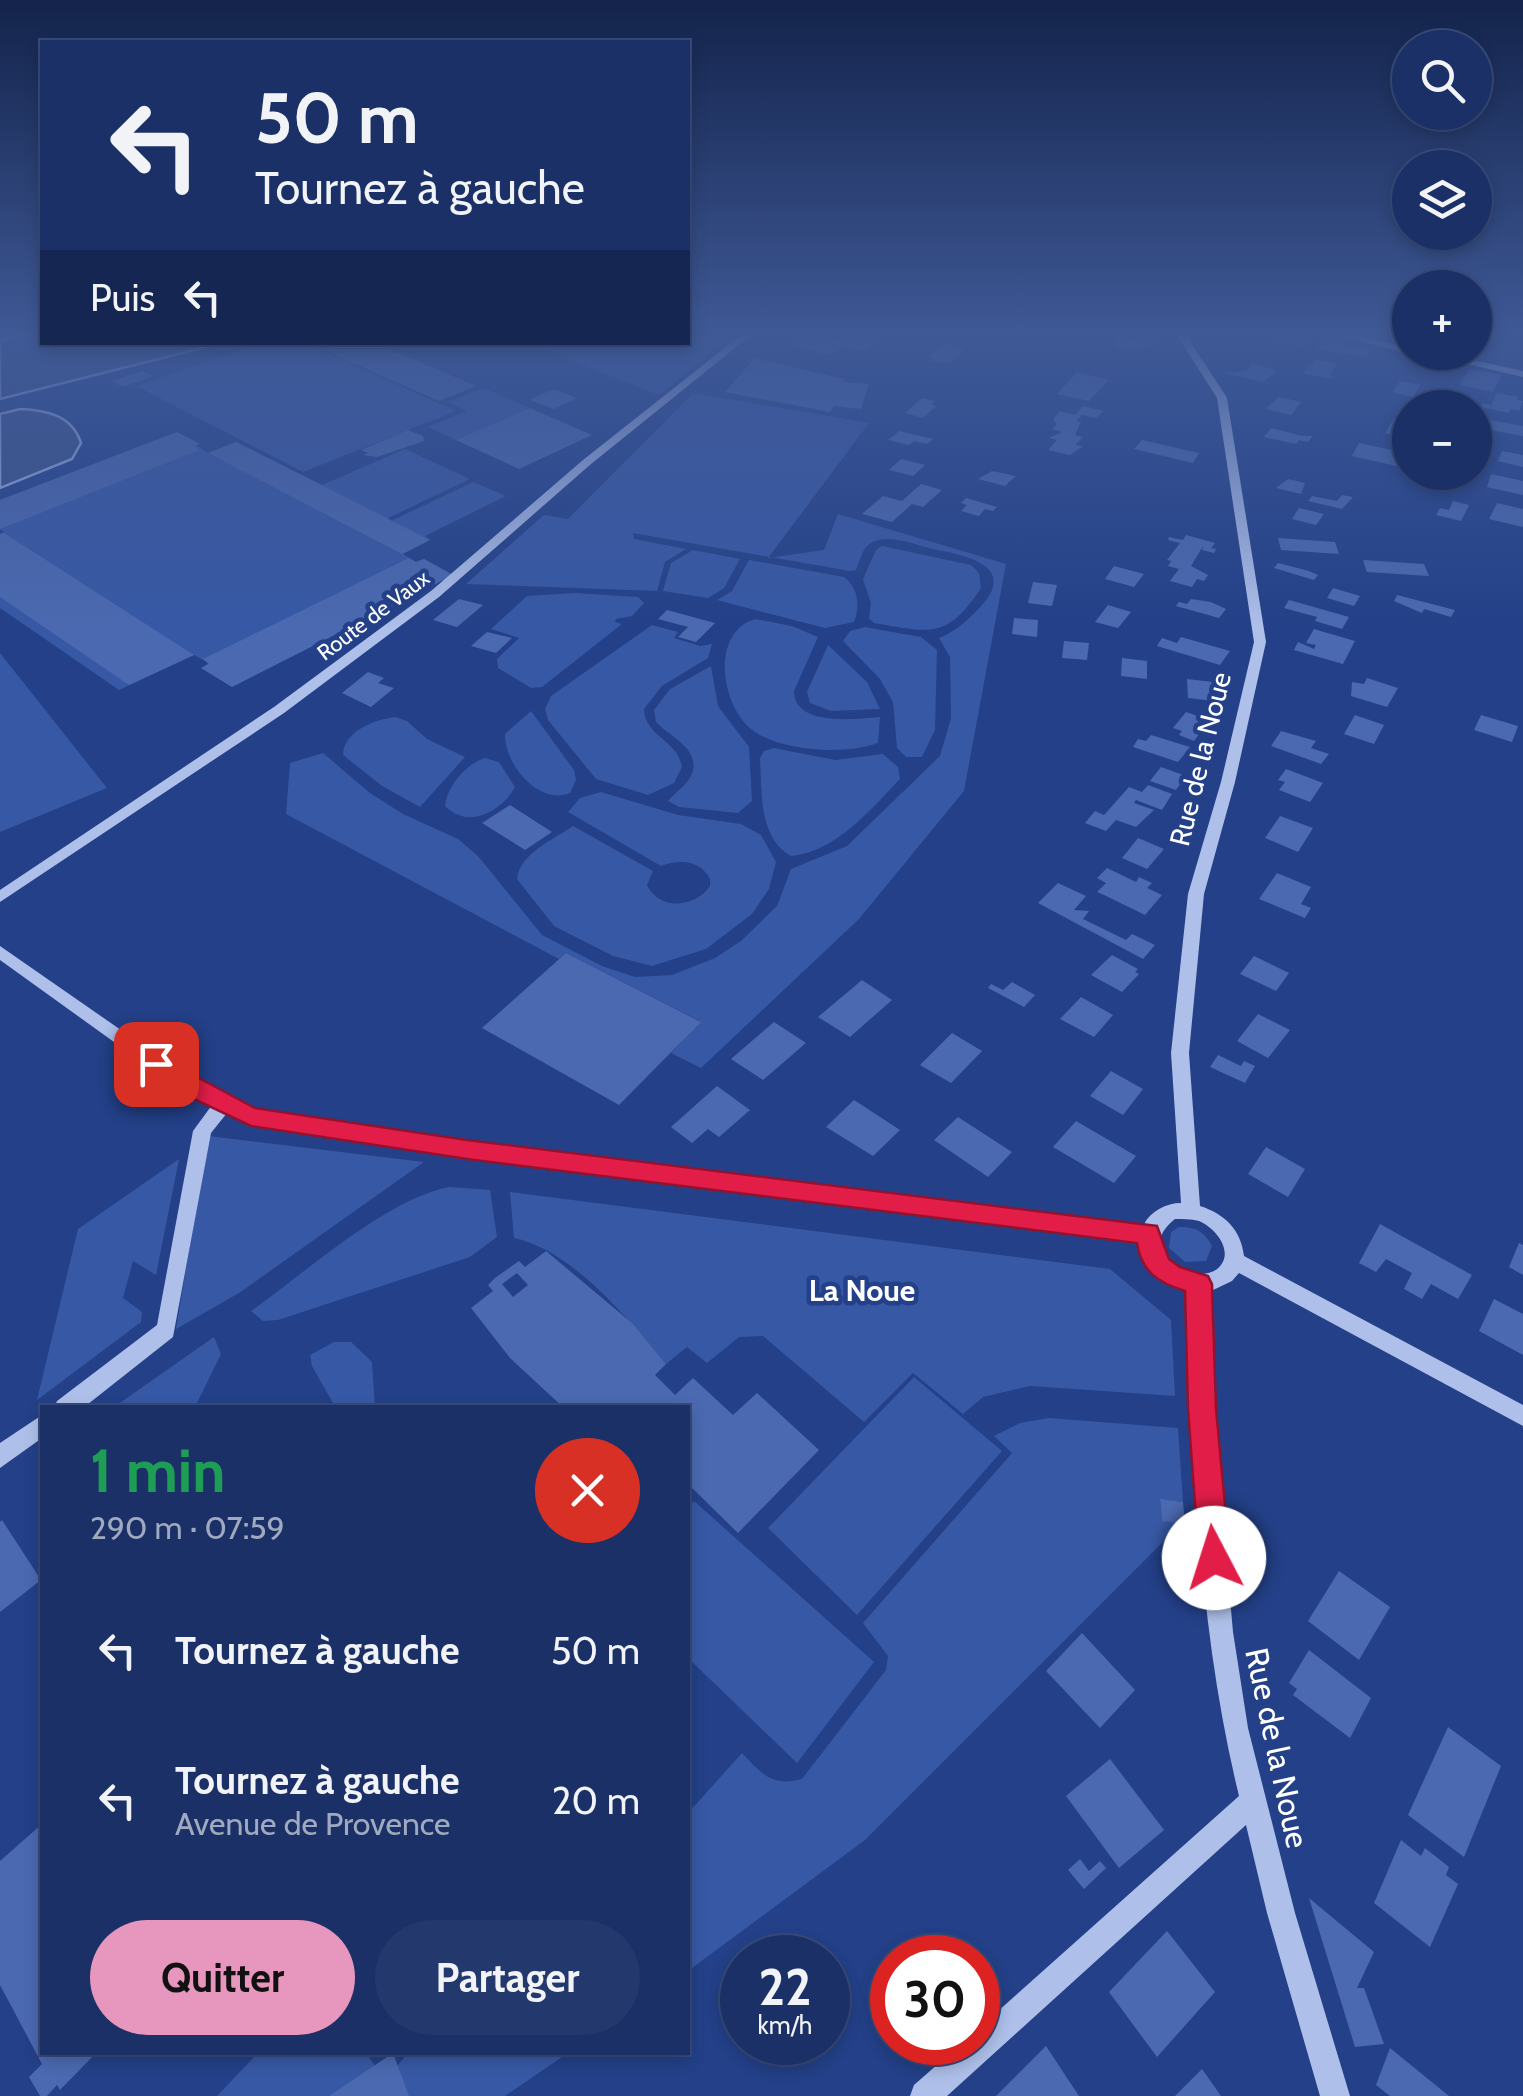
<!DOCTYPE html>
<html lang="fr">
<meta charset="utf-8">
<style>
:root{--surface:#1a3066;--page:#23386c;--text:#f1f3f6;--muted:#9fa9bf;--line:#384b7a;--accent:#e797bd}
body{margin:0;font-family:Cabin,sans-serif;background:var(--page);color:var(--text);height:100vh;display:flex;flex-direction:column;font-size:38px;white-space:nowrap}
*{box-sizing:border-box;margin:0}
p{font-size:32px;color:var(--muted)}
.icon{flex:none;width:55px;height:55px;fill:none;stroke:currentColor;stroke-width:2;stroke-linecap:round;stroke-linejoin:round}
.map{position:relative;flex:1;overflow:hidden}
.sheet{position:absolute;left:40px;top:1405px;width:650px;height:650px;display:flex;flex-direction:column;background:var(--surface);border-radius:0px;box-shadow:0 5px 15px #0003,0 0 0 2px var(--line)}
.sheet>*{flex:none}
.hud{position:absolute;left:40px;top:40px;width:650px;height:305px;border-radius:0px;box-shadow:0 5px 15px #0003,0 0 0 2px var(--line);background:#1a3066;color:var(--text);overflow:hidden}
.tools{position:absolute;left:1392px;top:30px;display:grid;gap:20px}
.tools a{display:grid;place-items:center;width:100px;height:100px;border-radius:50%;background:var(--surface);box-shadow:0 5px 15px #0003,0 0 0 2px var(--line);font-size:50px}
.speed{position:absolute;left:720px;top:1935px;display:flex;gap:20px;font-size:50px;font-weight:700;text-align:center}
.speed>*{display:grid;place-content:center;width:130px;height:130px;border-radius:50%;background:var(--surface);box-shadow:0 5px 15px #0003,0 0 0 2px var(--line);line-height:1}
.speed small{font-size:25px;font-weight:400}
.speed .limit{border:15px solid #d22;background:#fff;color:#111}
.pin{position:absolute;display:grid;place-items:center;width:85px;height:85px;color:#fff;margin:-42px;border-radius:20px;box-shadow:0 5px 15px #0006}
.me{position:absolute;width:110px;margin:-55px;rotate:355deg;stroke-linejoin:round;filter:drop-shadow(0 0 8px #0008)}
.turn{display:flex;align-items:center;gap:35px;height:210px;padding:0 50px;font-size:45px}
.turn .icon{width:130px;height:130px;stroke-width:2.5}
.turn b{display:block;font-size:70px;line-height:85px}
.then{display:flex;align-items:center;height:95px;padding:0 50px;background:#0003;gap:20px;font-size:38px}
.round{display:grid;place-items:center;flex:none;width:105px;height:105px;border-radius:52px;background:var(--page)}
.head{display:flex;align-items:center;justify-content:space-between;height:170px;padding:0 50px}
h1{font-size:60px;font-weight:700;line-height:75px;color:#1e9e55}
.primary-button{display:flex;gap:20px;margin-top:auto;padding:20px 50px}
.primary-button a{flex:1;height:115px;border-radius:60px;background:var(--accent);color:#111;font-size:40px;font-weight:700;line-height:115px;text-align:center}
.primary-button a+a{background:var(--page);color:var(--text)}
ul{padding:0;list-style:none}
li{display:flex;align-items:center;gap:30px;height:150px;padding:0 50px}
li div{flex:1}
li b{display:block;font-size:38px}
li em{font-style:normal}
.map>svg:first-child{display:block}
.green{fill:#3758a5}
.water{fill:#3c5186;stroke:#a2b9eb;stroke-width:2.5}
.building{fill:#4b69b0;fill-rule:evenodd}
.lines{fill:none;stroke-linecap:round;stroke-linejoin:round}
.minor{fill:#aec0ea;fill-rule:evenodd}
.route{fill:#e11d48;stroke:#92132f;stroke-width:2.5}
.labels{text-anchor:middle;stroke-width:9;stroke-linejoin:round;paint-order:stroke}
.far-street-label{font-size:22px;fill:#fff;stroke:#234088}
.street-label{font-size:28px;fill:#fff;stroke:#234088}
.neighbourhood-label{font-size:30px;font-weight:bold;fill:#fff;stroke:#234088}
.near-street-label{font-size:32px;fill:#fff;stroke:#234088}
</style>
<div class="map">
<svg width="1523" height="2096" viewBox="0 0 1523 2096">
<rect width="100%" height="100%" fill="#234088"/>
<g class="green">
<path d="M688 335H732L659 395 527 343 688 342Z"/>
<path d="M263 343H304L456 411 303 472 136 386Z"/>
<path d="M483 388 530 408 456 440 428 427 467 411 449 402Z"/>
<path d="M693 393 869 423 768 558 824 550 838 514 1006 564 964 791 859 919 701 1068 671 1053 700 1021 566 953 559 959 286 814 290 763 323 753 370 793 403 814 458 839 478 856 542 935 602 966 635 977 672 975 715 958 741 941 777 906 791 869 847 846 940 756 951 718 950 657 939 638C958 630 968 620 982 605 1018 564 962 555 933 549 915 545 888 533 871 543 862 548 860 561 856 570L850 571 633 533 634 539 686 549 665 562 657 591 466 584 544 515 568 519Z"/>
<path d="M177 432 208 453 236 442 322 485 405 449 470 479 388 518 391 521 473 482 506 496 425 536 430 540 403 554 416 562 424 559 453 575 232 687 201 668 209 663 194 655 119 690 0 608V534L4 532 0 529V500Z"/>
<path d="M882 546 971 565 979 573 981 588C946 641 929 632 874 623L869 618 871 603 863 579 876 550Z"/>
<path d="M693 550 740 559 724 588 708 598 663 591 671 563Z"/>
<path d="M749 560 844 577C859 588 860 607 854 622L825 628 717 600 732 591Z"/>
<path d="M575 593 638 597 644 603 632 616 616 619 615 622 622 624 542 687 531 688 498 668 497 659 519 638 491 629 527 596Z"/>
<path d="M755 619 792 626 818 637 794 691C794 727 856 719 880 717L878 743C845 755 780 752 751 729 721 705 710 633 755 619Z"/>
<path d="M652 625 678 632 674 638 700 646 712 644 708 658 662 686 644 709C645 737 678 740 682 767L674 783 648 795 596 779 548 720 545 709 551 696Z"/>
<path d="M865 627 921 637 937 650 935 730 922 757H906L897 748 893 702 880 679 843 641 850 631Z"/>
<path d="M828 645 867 682 880 709 831 711 810 703 807 692Z"/>
<path d="M0 653 107 788 0 832Z"/>
<path d="M711 666 718 706 749 747 752 801 738 813 679 807 668 801C674 793 686 786 691 776 703 750 670 737 656 722L654 710 670 689Z"/>
<path d="M531 711 574 770 576 780 570 793C539 806 504 764 505 734Z"/>
<path d="M395 717 407 721 427 739 465 757 420 807 382 786 343 755C344 731 373 720 395 717Z"/>
<path d="M774 748 835 760 883 754 898 767 900 779C871 809 836 852 791 856 758 837 762 791 760 758L764 751Z"/>
<path d="M485 758 499 762 515 787C501 813 467 829 445 806 447 786 466 764 485 758Z"/>
<path d="M601 792 678 815 741 824 761 835 776 862 769 889 752 914 706 949 652 966 613 956 554 926 517 879C520 853 553 840 573 826L653 871 647 885C659 911 695 908 710 886V879C700 860 680 859 661 866L568 812 580 798Z"/>
<path d="M208 1136 424 1162 239 1293 176 1329Z"/>
<path d="M179 1159 156 1275 133 1261 123 1298 142 1312 141 1322 37 1400 78 1229Z"/>
<path d="M449 1187 490 1190 497 1237 470 1257 278 1320 263 1321 251 1311C305 1273 386 1199 449 1187Z"/>
<path d="M510 1192 1110 1269 1171 1320 1175 1396 1030 1386 983 1397 963 1414 913 1373 864 1422 763 1336 739 1337 707 1363 687 1347 666 1364C630 1321 571 1249 514 1238Z"/>
<path d="M1179 1227C1195 1226 1205 1232 1212 1246L1206 1261 1185 1262 1169 1248 1171 1232Z"/>
<path d="M214 1337 221 1354 195 1407H114Z"/>
<path d="M334 1342H351L372 1362 375 1407 334 1405 312 1366 310 1355Z"/>
<path d="M914 1377 1002 1451 857 1615 768 1528Z"/>
<path d="M1049 1418 1178 1428 1183 1502 1160 1500 1162 1520 1182 1523 865 1840 688 1971V1813L742 1753C762 1774 772 1787 802 1779L886 1670 888 1656 863 1623 1012 1453 994 1436 1020 1423Z"/>
<path d="M694 1501 874 1662 797 1763 688 1658V1508Z"/>
<path d="M258 2053H366L385 2080 408 2053H568L505 2096H217Z"/>
</g>
<g class="water">
<path d="M21 335H42V342L222 343 0 399V340Z"/>
<path d="M20 409C46 410 72 415 81 443L72 459 0 488V414Z"/>
</g>
<g class="building">
<path d="M790 335H818L848 342 857 335 882 337 864 351 843 346 831 355 796 347 803 341Z"/>
<path d="M1280 335H1307L1314 337 1306 346 1276 340Z"/>
<path d="M1118 337 1134 340 1142 337 1160 341 1142 349H1129L1116 346 1117 342 1114 341Z"/>
<path d="M1324 340 1358 348 1371 349 1365 357 1316 349Z"/>
<path d="M346 342H372L476 386 439 401 324 350Z"/>
<path d="M944 343 966 348 951 363 929 361 933 359 928 357Z"/>
<path d="M755 358 844 379 843 382 869 384 861 409 834 406 830 412 725 392Z"/>
<path d="M1316 360 1337 364 1329 375 1334 376 1331 379 1302 373Z"/>
<path d="M1253 363 1277 371 1263 382 1224 373 1246 371Z"/>
<path d="M1469 369 1501 375 1493 392 1460 385Z"/>
<path d="M142 371 153 376 123 387 112 381Z"/>
<path d="M1077 372 1109 380 1089 401 1057 394Z"/>
<path d="M1400 381 1420 385 1413 397 1393 392Z"/>
<path d="M553 389 577 398 554 409 530 400Z"/>
<path d="M1497 393 1518 397 1517 400 1523 401 1519 411 1511 409 1509 413 1481 407 1483 403 1491 405Z"/>
<path d="M1279 397 1301 402 1291 415 1265 409Z"/>
<path d="M922 398 935 401 931 405 936 406 923 418 905 413Z"/>
<path d="M1083 406 1104 411 1096 418 1082 415 1076 421 1081 422 1075 435 1083 437 1075 445 1083 446 1070 455 1048 450 1057 440 1049 438 1062 432 1052 429 1057 424 1053 419 1060 411 1075 415Z"/>
<path d="M530 408 592 435 519 469 456 440Z"/>
<path d="M1475 409 1486 412 1484 419 1523 426V436L1480 428 1475 437Z"/>
<path d="M1394 418 1410 422 1408 438 1385 433Z"/>
<path d="M1271 428 1302 436H1313L1308 442 1299 440 1296 444 1264 437Z"/>
<path d="M408 430 423 436 424 441 377 457 363 455 368 453 361 450Z"/>
<path d="M899 431 933 439 927 444 914 441 909 445 888 440Z"/>
<path d="M177 432 200 444 193 446 199 450 0 529V500Z"/>
<path d="M1142 440 1199 453 1193 463 1134 449Z"/>
<path d="M236 442 424 537 430 540 402 554 208 453Z"/>
<path d="M1359 443 1410 454V469L1352 456Z"/>
<path d="M1502 451 1523 455V467L1498 461Z"/>
<path d="M901 459 925 465 913 476 889 470Z"/>
<path d="M992 471 997 472 1016 476 1005 486 978 479Z"/>
<path d="M1491 474 1523 481V495L1487 487Z"/>
<path d="M1288 479 1305 483 1301 494 1276 488Z"/>
<path d="M921 484 942 490 923 507 912 504 892 522 862 514 883 496 902 501Z"/>
<path d="M1342 495 1353 497 1342 509 1308 501 1312 496 1337 501Z"/>
<path d="M966 498 997 507 993 511 985 509 979 516 961 511 967 505 961 503Z"/>
<path d="M1453 501 1469 505 1461 521 1436 515 1440 508 1449 510Z"/>
<path d="M1497 503 1523 509V527L1489 519Z"/>
<path d="M1299 508 1324 514 1316 525 1292 519Z"/>
<path d="M4 533 194 655 129 685 0 597V534Z"/>
<path d="M1186 535 1215 543 1211 548 1216 549 1214 553 1202 550 1203 546 1191 566 1208 575 1204 581 1197 579 1192 587 1170 581 1179 569 1168 566 1171 561 1167 560 1180 543 1168 540 1169 537 1183 540Z"/>
<path d="M1278 538 1335 542 1339 554 1281 550Z"/>
<path d="M409 558 416 562 424 559 453 575 232 687 201 668 209 664 203 659Z"/>
<path d="M1363 560 1424 564 1429 576 1367 572Z"/>
<path d="M1278 563 1309 571 1318 575 1314 580 1274 568Z"/>
<path d="M1114 566 1144 574 1134 587 1105 579Z"/>
<path d="M1033 582 1057 585 1052 606 1028 603Z"/>
<path d="M1333 588 1360 596 1354 606 1327 598Z"/>
<path d="M1397 595 1455 610 1451 617 1424 609 1422 613 1394 601Z"/>
<path d="M459 599 483 605 457 627 433 620Z"/>
<path d="M1191 599 1211 602 1226 609 1219 618 1176 606 1179 602 1187 604Z"/>
<path d="M1289 600 1321 609 1349 617 1342 629 1315 621 1317 617 1284 608Z"/>
<path d="M1108 605 1131 612 1118 628 1095 622Z"/>
<path d="M667 610 715 623 696 642 678 637 688 627 658 619Z"/>
<path d="M1014 618 1038 620 1037 637 1012 634Z"/>
<path d="M1314 629 1355 641 1343 664 1294 650 1298 642 1314 649 1316 645 1306 643Z"/>
<path d="M487 632 512 638 496 653 471 646Z"/>
<path d="M1181 637 1230 651 1220 665 1157 646 1162 638 1177 643Z"/>
<path d="M1064 641 1089 643 1087 660 1062 658Z"/>
<path d="M1122 658 1147 661V679L1121 676Z"/>
<path d="M368 672 384 678 378 683 394 688 371 707 342 693Z"/>
<path d="M1367 678 1398 688 1387 707 1351 696 1352 682 1364 684Z"/>
<path d="M1187 679 1213 682 1214 701 1188 698Z"/>
<path d="M1186 712 1210 720 1194 741 1179 735 1182 731 1173 728Z"/>
<path d="M1355 715 1384 725 1374 744 1344 734Z"/>
<path d="M1481 715 1518 726 1512 742 1474 730Z"/>
<path d="M1281 731 1316 741 1311 748 1329 754 1321 764 1271 746Z"/>
<path d="M1151 735 1190 747 1178 762 1133 747 1138 739 1146 741Z"/>
<path d="M1161 767 1186 776 1176 790 1150 781Z"/>
<path d="M1286 769 1323 783 1310 802 1279 790 1285 782 1278 780Z"/>
<path d="M1148 785 1172 794 1162 810 1136 800 1134 803 1154 810 1136 827 1116 820 1106 831 1085 823 1095 811 1104 815 1129 787 1142 792Z"/>
<path d="M510 805 552 832 525 850 482 823Z"/>
<path d="M1280 816 1313 828 1298 852 1265 838Z"/>
<path d="M1138 838 1164 849 1147 869 1122 858Z"/>
<path d="M1107 868 1136 882 1139 877 1152 883 1147 888 1162 895 1145 915 1104 895 1097 892 1106 883 1097 878Z"/>
<path d="M1277 873 1311 887 1301 904 1311 908 1305 918 1259 899Z"/>
<path d="M1058 883 1086 896 1074 910 1089 911 1083 919 1126 940 1132 934 1155 945 1143 959 1038 903Z"/>
<path d="M566 953 701 1022 619 1105 482 1028Z"/>
<path d="M1112 955 1138 969 1135 972 1139 974 1122 992 1091 975Z"/>
<path d="M1254 956 1289 973 1276 991 1240 974Z"/>
<path d="M862 980 892 1000 850 1037 818 1017Z"/>
<path d="M1012 982 1035 995 1024 1007 988 988 991 984 1003 990Z"/>
<path d="M1081 997 1113 1015 1094 1037 1060 1019Z"/>
<path d="M1258 1014 1290 1030 1268 1058 1237 1041Z"/>
<path d="M774 1022 806 1043 763 1080 731 1059Z"/>
<path d="M952 1033 982 1051 951 1083 920 1065Z"/>
<path d="M1218 1055 1241 1066 1244 1061 1255 1066 1245 1083 1210 1067Z"/>
<path d="M1111 1071 1143 1089 1123 1115 1090 1096Z"/>
<path d="M717 1086 750 1110 719 1137 708 1129 692 1143 671 1127Z"/>
<path d="M854 1100 900 1130 873 1156 826 1127Z"/>
<path d="M958 1117 1012 1152 988 1177 934 1140Z"/>
<path d="M1076 1121 1136 1156 1114 1183 1053 1147Z"/>
<path d="M1266 1147 1305 1169 1288 1197 1248 1174Z"/>
<path d="M1380 1224 1472 1275 1458 1299 1431 1284 1422 1299 1404 1289 1412 1273 1386 1259 1376 1272 1359 1263Z"/>
<path d="M1519 1243 1523 1245V1275L1509 1267Z"/>
<path d="M546 1251 632 1323 666 1364 655 1375 675 1395 693 1378 733 1415 757 1393 819 1450 738 1533 688 1484V1408H564L510 1358 471 1308 493 1291 488 1285 495 1278 519 1261 525 1267ZM517 1273 528 1285 513 1297 502 1284Z"/>
<path d="M1494 1299 1523 1314V1355L1479 1331Z"/>
<path d="M1160 1499 1183 1502 1185 1524 1162 1521Z"/>
<path d="M2 1520 41 1580 0 1612V1522Z"/>
<path d="M1339 1571 1390 1607 1359 1660 1308 1621Z"/>
<path d="M1082 1633 1135 1690 1100 1728 1046 1671Z"/>
<path d="M1309 1650 1371 1698 1350 1738 1293 1695 1297 1689 1289 1683Z"/>
<path d="M1448 1727 1501 1766 1464 1857 1408 1815Z"/>
<path d="M1110 1759 1164 1830 1119 1868 1066 1796Z"/>
<path d="M42 1824V2052H97L60 2090 57 2085 47 2096H40L29 2077 42 2064 0 1985V1861Z"/>
<path d="M1401 1840 1421 1856 1425 1848 1449 1867 1446 1875 1458 1884 1430 1947 1374 1903Z"/>
<path d="M1080 1859 1089 1871 1100 1861 1106 1868 1084 1889 1068 1870Z"/>
<path d="M1309 1898 1374 1952 1357 1988H1364L1384 2044 1355 2047Z"/>
<path d="M1167 1931 1215 1992 1157 2057 1109 1992Z"/>
<path d="M1046 2046 1079 2096H996Z"/>
<path d="M1390 2048 1449 2096H1390L1376 2085Z"/>
<path d="M393 2053 409 2096H329Z"/>
<path d="M1202 2069 1221 2096H1175Z"/>
</g>
<g class="lines">
<g class="minor">
<path d="M741 335H751L591 464 439 597 284 713 0 902V890L274 707 431 591 583 460Z"/>
<path d="M1177 335H1186L1227 398 1266 642 1235 782 1204 894 1189 1053 1200 1206C1225 1214 1241 1230 1244 1256L1523 1405V1426L1239 1273 1232 1281 1209 1292 1213 1409 1233 1632 1248 1728 1295 1913 1350 2096H1320L1267 1913 1246 1825 947 2096H910L914 2085 963 2042H978V2029L1239 1796C1199 1632 1192 1459 1189 1291 1162 1281 1144 1269 1138 1240L454 1156 251 1124 227 1113 211 1133 173 1337 83 1408H54L57 1401 157 1325 193 1131 212 1105 178 1088 0 960V946L190 1078 254 1110 454 1140 1144 1224C1151 1211 1166 1203 1181 1203L1171 1053 1188 894 1221 782 1254 642 1217 398ZM1175 1219C1182 1219 1191 1219 1199 1221 1214 1227 1233 1249 1221 1265 1202 1291 1128 1256 1175 1219Z"/>
<path d="M1336 335H1354L1410 348V352H1414L1410 354Z"/>
<path d="M1415 352H1435L1523 371V377Z"/>
<path d="M42 1415V1438L0 1468V1443Z"/>
</g>
</g>
<linearGradient id="sky" x2="0" y2="1"><stop stop-color="#13234b"/><stop offset="0.53" stop-color="#3f5996"/><stop offset="1" stop-color="#3f5996" stop-opacity="0"/></linearGradient>
<rect width="1523" height="629" fill="url(#sky)"/>
<path class="route" d="M156 1055 255 1108 467 1140 1157 1226 1169 1259 1180 1267 1208 1276 1212 1284 1216 1409 1230 1558 1225 1569 1214 1573 1204 1569 1199 1558 1188 1409 1185 1291C1159 1283 1141 1272 1137 1243L467 1159 251 1126 175 1090 144 1064Z"/>
<g class="labels">
<g class="far-street-label">
<text transform="translate(373 615) rotate(-37)" y="8">Route de Vaux</text>
</g>
<g class="street-label">
<text transform="translate(1200 759) rotate(-76)" y="10">Rue de la Noue</text>
</g>
<g class="neighbourhood-label">
<text x="862" y="1301">La Noue</text>
</g>
<g class="near-street-label">
<text transform="translate(1277 1748) rotate(78)" y="11">Rue de la Noue</text>
</g>
</g>
</svg>
<div class="tools">
<a><svg class="icon" aria-label="search" viewBox="0 0 24 24"><circle cx="10" cy="10" r="6"/><path d="M15 15l6 6"/></svg></a>
<a><svg class="icon" aria-label="layers" viewBox="0 0 24 24"><path d="M12 4l9 5-9 5-9-5zM3 14l9 5 9-5"/></svg></a>
<a>+</a>
<a>−</a>
</div>
<div class="speed"><div>22<small>km/h</small></div><div class="limit">30</div></div>
<div class="pin" style="left:156px;top:1064px;background:#d93025"><svg class="icon" aria-label="arrive" viewBox="0 0 24 24"><path d="M6 21V4h12l-3 4 3 4H6"/></svg></div>
<svg class="me" style="left:1214px;top:1558px" viewBox="-20 -20 40 40"><circle r="19" fill="#fff"/><path d="M0-13L10 11 0 6-10 11z" fill="#e11d48"/></svg>
<div class="hud">
<div class="turn"><svg class="icon" aria-label="left" viewBox="0 0 24 24"><path d="M17 20v-9H6M10 6l-5 5 5 5"/></svg><div><b>50 m</b>Tournez à gauche</div></div>
<div class="then">Puis<svg class="icon" aria-label="left" viewBox="0 0 24 24"><path d="M17 20v-9H6M10 6l-5 5 5 5"/></svg></div>
</div>
<section class="sheet">
<div class="head"><div><h1>1 min</h1><p>290 m · 07:59</p></div><a class="round" style="background:#d93025;color:#fff"><svg class="icon" aria-label="close" viewBox="0 0 24 24"><path d="M6 6l12 12M18 6L6 18"/></svg></a></div>
<ul>
<li><svg class="icon" aria-label="left" viewBox="0 0 24 24"><path d="M17 20v-9H6M10 6l-5 5 5 5"/></svg><div><b>Tournez à gauche</b></div><em>50 m</em></li>
<li><svg class="icon" aria-label="left" viewBox="0 0 24 24"><path d="M17 20v-9H6M10 6l-5 5 5 5"/></svg><div><b>Tournez à gauche</b><p>Avenue de Provence</p></div><em>20 m</em></li>
</ul>
<div class="primary-button"><a>Quitter</a><a>Partager</a></div>
</section>
</div>
